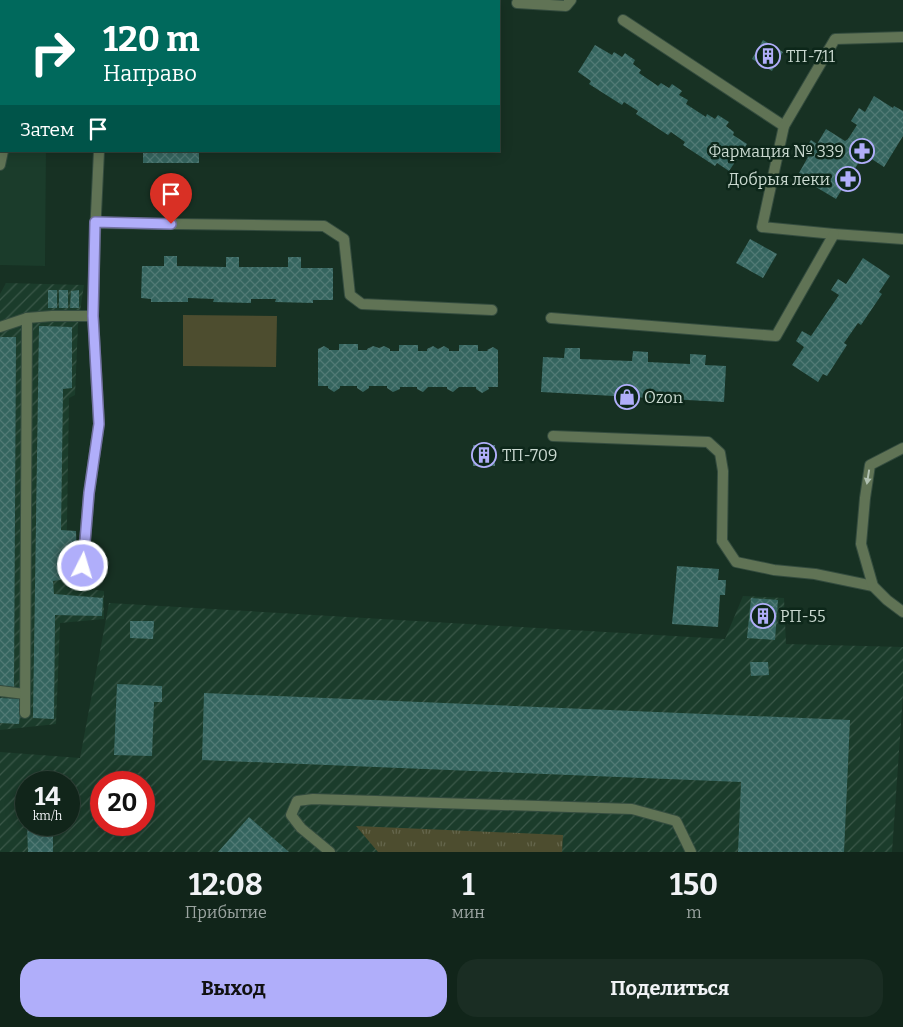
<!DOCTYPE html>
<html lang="ru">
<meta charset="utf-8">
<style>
:root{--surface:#11251a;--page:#1a2d23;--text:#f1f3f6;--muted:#9ca5a2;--line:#304239;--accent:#b0aefa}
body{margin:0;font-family:Bitter,serif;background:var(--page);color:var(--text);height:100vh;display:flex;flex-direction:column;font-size:19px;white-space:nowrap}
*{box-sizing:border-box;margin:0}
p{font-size:16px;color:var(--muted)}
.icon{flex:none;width:28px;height:28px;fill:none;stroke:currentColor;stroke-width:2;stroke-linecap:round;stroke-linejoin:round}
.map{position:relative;height:852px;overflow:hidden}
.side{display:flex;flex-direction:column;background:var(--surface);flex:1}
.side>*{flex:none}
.hud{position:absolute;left:0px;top:0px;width:500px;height:152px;box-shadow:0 2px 12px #0003,0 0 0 1px var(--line);background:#00695c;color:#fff;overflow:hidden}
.speed{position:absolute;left:15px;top:771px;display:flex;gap:10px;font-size:25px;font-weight:700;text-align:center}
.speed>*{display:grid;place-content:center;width:65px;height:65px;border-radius:50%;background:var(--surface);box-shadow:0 2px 12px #0003,0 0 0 1px var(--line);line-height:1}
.speed small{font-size:12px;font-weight:400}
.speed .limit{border:8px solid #d22;background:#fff;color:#111}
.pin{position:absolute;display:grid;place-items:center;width:42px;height:42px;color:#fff;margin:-51px -21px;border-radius:50% 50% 50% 0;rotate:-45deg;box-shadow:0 0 5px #0007}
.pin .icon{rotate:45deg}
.me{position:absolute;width:55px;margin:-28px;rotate:5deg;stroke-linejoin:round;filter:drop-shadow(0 0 4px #0008)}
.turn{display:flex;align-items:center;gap:18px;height:105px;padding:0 20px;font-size:22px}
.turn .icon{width:65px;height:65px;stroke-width:2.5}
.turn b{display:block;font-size:35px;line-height:42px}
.then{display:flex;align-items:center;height:48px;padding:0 20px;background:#0003;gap:10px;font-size:19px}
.eta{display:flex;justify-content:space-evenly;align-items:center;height:85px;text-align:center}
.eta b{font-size:30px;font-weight:700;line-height:35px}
.button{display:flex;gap:10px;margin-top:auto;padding:10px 20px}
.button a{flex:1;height:58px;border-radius:20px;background:var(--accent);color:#111;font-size:20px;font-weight:700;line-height:58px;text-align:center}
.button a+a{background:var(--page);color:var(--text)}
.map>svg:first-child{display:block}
.built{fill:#1b3c2b}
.industrial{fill:url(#industrial-furrows);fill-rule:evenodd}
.grass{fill:url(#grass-tufts)}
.green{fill:#4d4d2f}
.building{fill:url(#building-cross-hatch)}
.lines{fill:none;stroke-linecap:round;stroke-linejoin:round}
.service-casing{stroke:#344c3f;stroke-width:12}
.service{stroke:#607355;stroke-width:10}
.oneway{fill:#b0c0b1}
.route-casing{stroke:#7271a2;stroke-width:12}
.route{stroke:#b0aefa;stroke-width:9}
.labels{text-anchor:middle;stroke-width:5;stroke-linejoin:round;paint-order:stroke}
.poi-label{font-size:16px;fill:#cad9d0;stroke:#0d271a;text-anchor:start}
</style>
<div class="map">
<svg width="903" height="852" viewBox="0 0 903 852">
<defs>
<pattern id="industrial-furrows" width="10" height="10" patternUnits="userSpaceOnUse" patternTransform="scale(1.25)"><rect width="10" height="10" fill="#1b3c2b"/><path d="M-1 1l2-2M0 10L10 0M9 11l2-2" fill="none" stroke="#3b5849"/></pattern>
<pattern id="grass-tufts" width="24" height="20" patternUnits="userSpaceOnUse" patternTransform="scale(1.25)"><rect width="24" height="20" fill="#4d4d2f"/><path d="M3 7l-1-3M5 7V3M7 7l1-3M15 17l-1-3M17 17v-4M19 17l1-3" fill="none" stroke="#65664c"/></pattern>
<pattern id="building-cross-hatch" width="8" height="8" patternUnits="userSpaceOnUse" patternTransform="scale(1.25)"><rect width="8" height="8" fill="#35655f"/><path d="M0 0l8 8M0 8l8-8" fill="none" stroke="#517a75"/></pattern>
</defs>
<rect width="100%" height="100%" fill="#173123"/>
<path class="built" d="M0 0H22L1 1V151H46L45 266 0 265Z"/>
<g class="industrial">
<path d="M6 283 84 285 78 325 75 395 69 398 66 586 104 591V619L60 623 56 724 0 730V294Z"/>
<path d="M743 596 784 598 786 644 903 647V694L892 852H0V752L80 758 109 603 725 639ZM26 782H69V825H26ZM101 782H144V825H101Z"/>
</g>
<path class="grass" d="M356 826 563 835 562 852H378Z"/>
<path class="green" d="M183 315 277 316 276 367 183 366Z"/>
<g class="building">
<path d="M763 40 783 52 772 71 752 59Z"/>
<path d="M595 45 612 55 614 52 622 57 625 53 629 56 635 60 633 64 641 70 639 73 658 86 661 83 669 88 672 84 682 91 679 95 688 100 686 104 706 117 707 114 715 119 718 115 729 122 726 126 734 132 733 135 747 144 729 171 717 163 715 166 683 145 685 142 671 132 668 135 636 114 638 111 624 102 622 105 589 84 591 81 578 72Z"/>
<path d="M874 96 893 108 894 106 903 111V136L884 167 864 154 836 199 816 187 817 184 799 173 808 157 802 153 811 140 817 144 826 129 845 141 848 139 857 125 851 121 859 108 865 112Z"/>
<rect x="143" y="151" width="56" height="12"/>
<path d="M750 239 777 254 763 278 736 263Z"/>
<path d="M164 256H177V266L226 267V257H239V267H288V257H301V268H333V300H313V303L275 302 276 299H251V303L213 302 214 299 188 298V302H151V299L141 298 142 266H164Z"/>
<path d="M863 258 890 276 879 292 882 294 861 325 858 323 844 343 847 345 827 376 823 374 818 382 792 365 804 347 796 341 802 331 811 336 839 295 831 290 838 279 846 284Z"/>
<rect x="48" y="290" width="9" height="18"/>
<rect x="59" y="290" width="9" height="18"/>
<path d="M79 290V308H70L71 291Z"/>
<path d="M39 326 72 327V388L63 389 61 530 76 531 77 557H72L71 573 60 580 53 581 54 594 103 598 102 616 55 615 54 719 33 718Z"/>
<path d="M0 337H16L14 688H0Z"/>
<path d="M339 344H358V350H367V349L373 346 379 348 384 346 390 349V351H399V345H418V351H427V349L433 346 438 349 444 346 449 349V351H459V345H478V351H488L487 350 493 347 498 350V387H488L489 389 482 393 476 389V387H459L453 392 447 389V387H428L423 392 417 389V387H400V389L393 392 387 388V386H369V388L363 392 357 388V386H340V388L334 392 328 388V386H318V349L324 346 329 349V350H339Z"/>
<path d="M565 348H580V359L632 361 633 351 648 352V362L690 364V354L706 355 705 365 726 366 724 402 541 392 543 357 564 358Z"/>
<rect x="473" y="445" width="22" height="21"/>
<path d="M677 566 719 569 718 580H726L725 595H720L718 627 672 624Z"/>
<path d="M751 598 778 600 775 640 747 638Z"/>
<path d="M130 621H154L153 639 130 638Z"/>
<path d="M750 662H768L769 675 751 676Z"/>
<path d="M117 684 162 686V702H154L152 756 114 755Z"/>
<path d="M204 693 850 720 844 852H738L741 782 202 760Z"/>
<path d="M0 698 21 699 19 724 0 723Z"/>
<path d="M249 817 289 852H218Z"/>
<path d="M27 825H53V852H28Z"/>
</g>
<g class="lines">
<defs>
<g id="service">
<path d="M16 1V0"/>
<path d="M106 1V0"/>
<path d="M407 1 409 0"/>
<path d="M517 3 566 6 571 0"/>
<path d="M623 20 784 126"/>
<path d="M903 37 835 39 784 126 762 227 834 234 903 239"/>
<path d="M0 70 1 71"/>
<path d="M0 165 3 151"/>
<path d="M95 223 324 226 344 239 350 295 362 304 492 310"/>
<path d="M551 318 776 336 834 234"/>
<path d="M0 327 27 318 52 316H93"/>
<path d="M553 436 708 442 720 453 723 471 722 541 736 562 774 570 815 574 873 586"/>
<path d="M903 448 870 465 865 498 861 544 873 586 887 600 903 612"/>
<path d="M83 566 89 493 99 424 93 316 95 235 99 151"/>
<path d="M0 691 25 694"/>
<path d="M25 713 27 318"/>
<path d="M330 852 301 828 291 815 297 801 313 799 632 809 676 821 691 852"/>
</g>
</defs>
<use href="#service" class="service-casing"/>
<use href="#service" class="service"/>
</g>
<defs><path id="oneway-solid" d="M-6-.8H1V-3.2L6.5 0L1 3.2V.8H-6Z" transform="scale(1.25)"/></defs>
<use class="oneway" href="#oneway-solid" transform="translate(868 477) rotate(99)"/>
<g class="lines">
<defs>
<path id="route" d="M83 566 89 493 99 424 93 316 95 222 171 224"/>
</defs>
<use href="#route" class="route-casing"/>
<use href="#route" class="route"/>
</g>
<defs>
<symbol id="building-ring" viewBox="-11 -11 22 22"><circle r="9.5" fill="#0d271a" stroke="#b0aefa" stroke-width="1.5"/><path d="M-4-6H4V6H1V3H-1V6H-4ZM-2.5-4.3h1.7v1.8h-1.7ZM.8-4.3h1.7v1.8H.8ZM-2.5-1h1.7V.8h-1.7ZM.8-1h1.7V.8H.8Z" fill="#b0aefa"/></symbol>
<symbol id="pharmacy-ring" viewBox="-11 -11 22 22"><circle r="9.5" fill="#0d271a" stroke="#b0aefa" stroke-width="1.5"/><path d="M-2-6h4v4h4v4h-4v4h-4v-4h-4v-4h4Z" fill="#b0aefa"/></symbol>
<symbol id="shop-ring" viewBox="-11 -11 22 22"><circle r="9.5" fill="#0d271a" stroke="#b0aefa" stroke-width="1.5"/><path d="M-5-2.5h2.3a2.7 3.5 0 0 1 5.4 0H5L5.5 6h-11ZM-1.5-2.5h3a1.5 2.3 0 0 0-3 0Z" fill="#b0aefa"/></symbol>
</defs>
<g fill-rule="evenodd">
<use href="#building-ring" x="754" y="42" width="28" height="28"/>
<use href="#pharmacy-ring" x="848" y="137" width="28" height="28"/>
<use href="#pharmacy-ring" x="834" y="165" width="28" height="28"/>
<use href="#shop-ring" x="613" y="383" width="28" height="28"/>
<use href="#building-ring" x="470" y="441" width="28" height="28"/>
<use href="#building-ring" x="749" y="602" width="28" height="28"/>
</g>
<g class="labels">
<g class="poi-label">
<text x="786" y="62">ТП-711</text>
<text x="844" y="157" text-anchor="end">Фармация № 339</text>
<text x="830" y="185" text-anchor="end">Добрыя леки</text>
<text x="644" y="403">Ozon</text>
<text x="502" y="461">ТП-709</text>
<text x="780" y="622">РП-55</text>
</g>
</g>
</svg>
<div class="speed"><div>14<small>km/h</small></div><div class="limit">20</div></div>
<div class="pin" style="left:171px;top:224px;background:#d93025"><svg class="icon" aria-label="arrive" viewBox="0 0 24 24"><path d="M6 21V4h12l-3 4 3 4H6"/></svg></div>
<svg class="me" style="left:83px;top:566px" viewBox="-20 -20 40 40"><circle r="17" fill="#b0aefa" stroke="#fff" stroke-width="3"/><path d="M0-11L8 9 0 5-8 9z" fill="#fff"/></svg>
<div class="hud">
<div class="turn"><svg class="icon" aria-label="right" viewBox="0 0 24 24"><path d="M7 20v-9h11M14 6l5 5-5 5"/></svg><div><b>120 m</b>Направо</div></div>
<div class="then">Затем<svg class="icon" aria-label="arrive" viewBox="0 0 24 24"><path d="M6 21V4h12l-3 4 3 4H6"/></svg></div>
</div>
</div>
<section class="side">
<div class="eta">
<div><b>12:08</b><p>Прибытие</p></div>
<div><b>1</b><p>мин</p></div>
<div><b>150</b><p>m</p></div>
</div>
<div class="button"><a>Выход</a><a>Поделиться</a></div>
</section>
